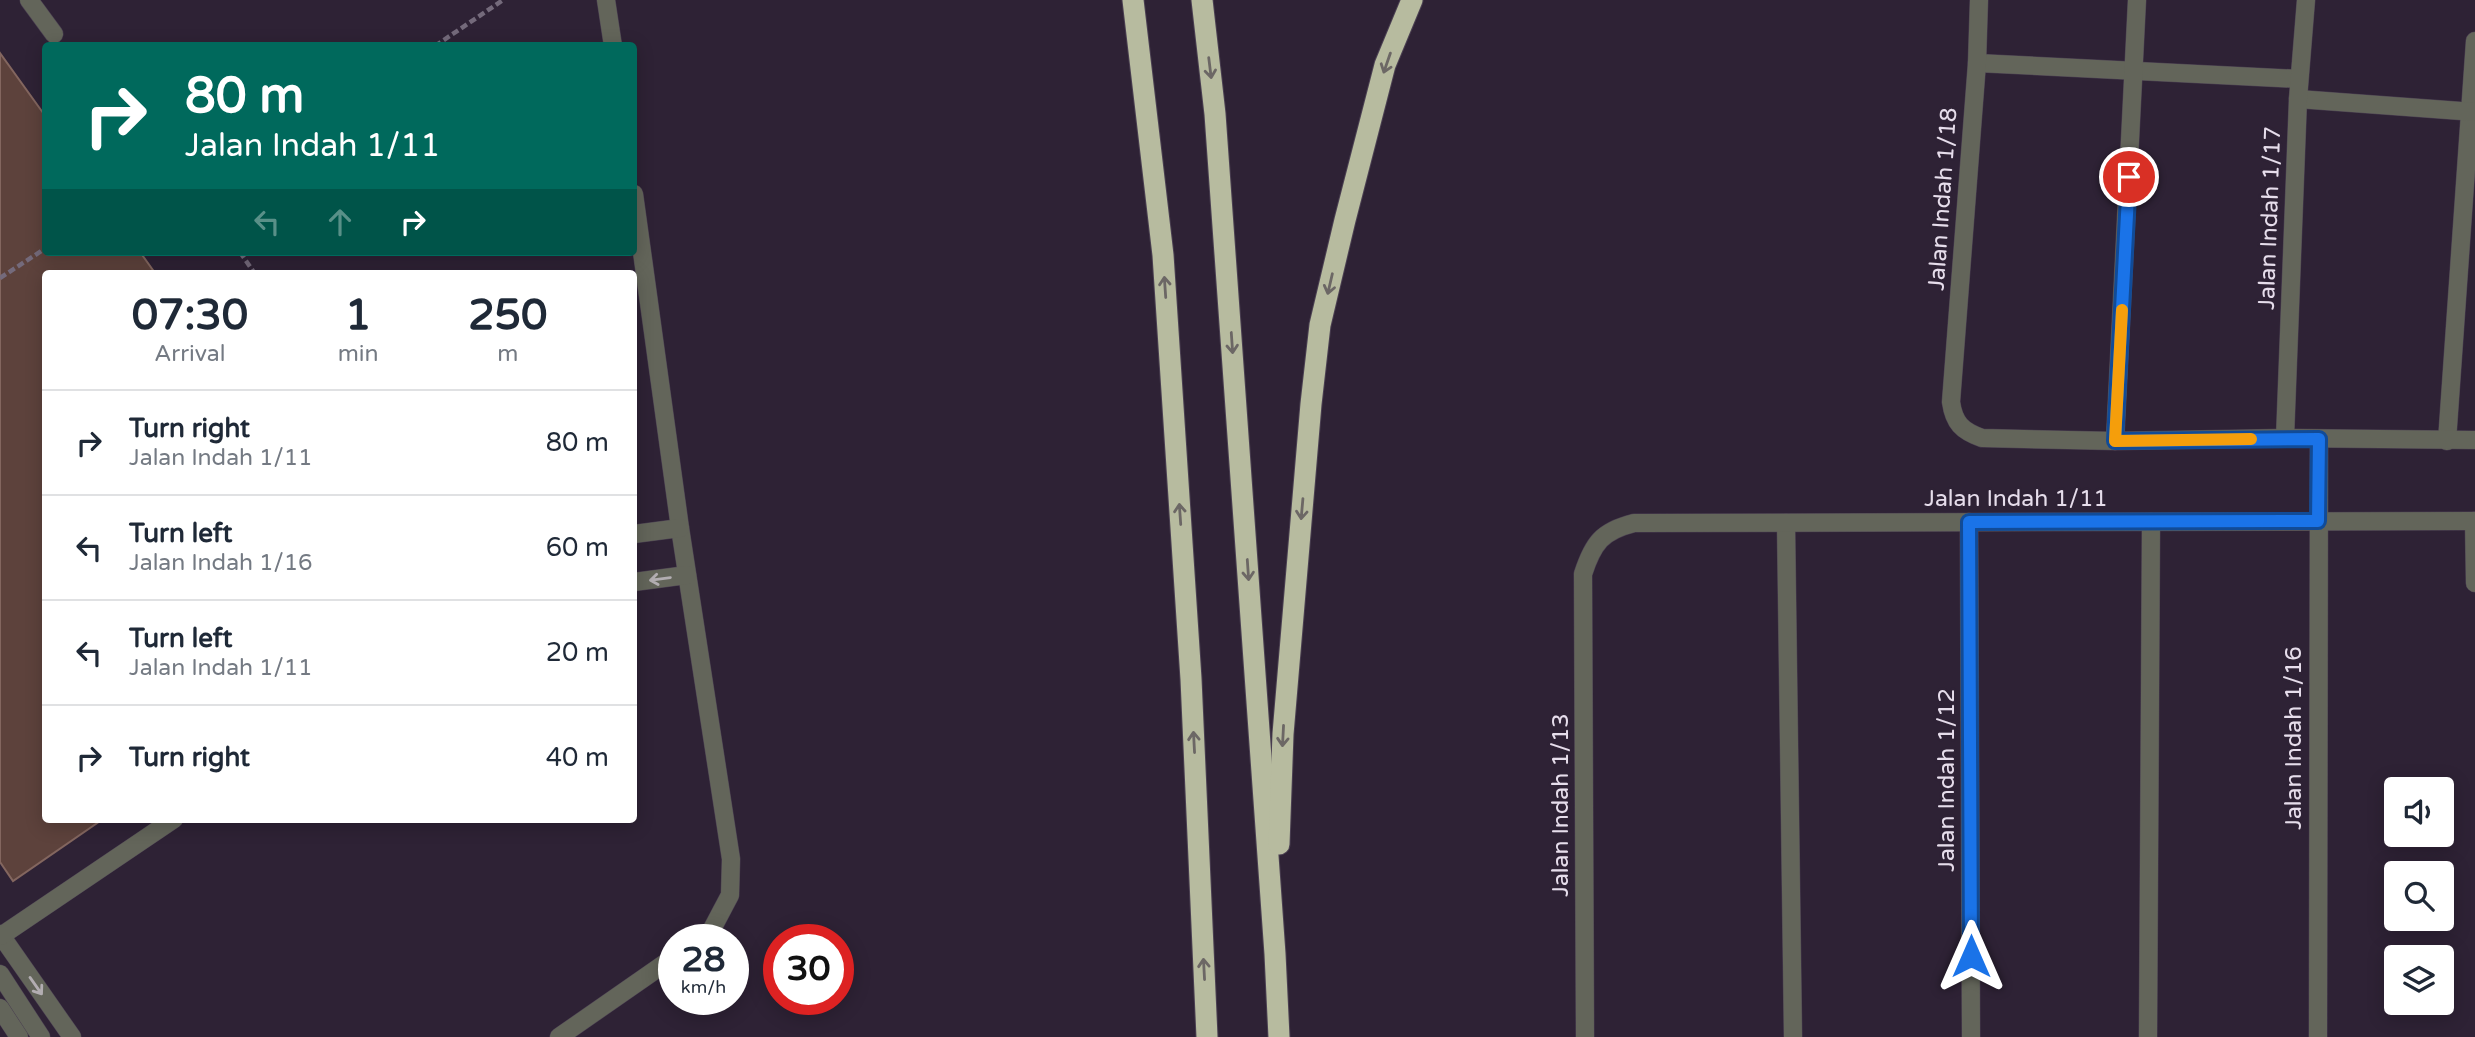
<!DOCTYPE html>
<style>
:root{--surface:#fff;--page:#f6f6f7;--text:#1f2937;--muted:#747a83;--line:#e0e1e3}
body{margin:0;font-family:"Varela Round",sans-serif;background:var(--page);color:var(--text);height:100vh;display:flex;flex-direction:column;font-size:26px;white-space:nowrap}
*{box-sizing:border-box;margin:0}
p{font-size:23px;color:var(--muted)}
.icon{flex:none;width:38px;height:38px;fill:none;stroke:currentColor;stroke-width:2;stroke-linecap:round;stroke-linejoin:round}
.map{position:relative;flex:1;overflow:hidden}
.drawer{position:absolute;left:42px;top:270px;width:595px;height:553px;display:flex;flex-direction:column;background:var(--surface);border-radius:7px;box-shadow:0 4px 18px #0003}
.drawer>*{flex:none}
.guide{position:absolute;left:42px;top:42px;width:595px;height:214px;border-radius:7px;box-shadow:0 4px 18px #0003;background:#00695c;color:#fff;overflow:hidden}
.tools{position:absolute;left:2384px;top:777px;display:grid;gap:14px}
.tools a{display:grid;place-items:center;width:70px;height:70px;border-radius:7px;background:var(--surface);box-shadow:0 4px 18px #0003;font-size:35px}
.speed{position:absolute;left:658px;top:924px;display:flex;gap:14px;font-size:35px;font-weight:700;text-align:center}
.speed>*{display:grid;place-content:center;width:91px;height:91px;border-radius:50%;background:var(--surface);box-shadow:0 4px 18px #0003;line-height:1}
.speed small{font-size:18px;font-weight:400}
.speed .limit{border:10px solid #d22;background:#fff;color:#111}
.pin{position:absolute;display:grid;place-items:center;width:60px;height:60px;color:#fff;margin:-30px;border:4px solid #fff;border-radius:50%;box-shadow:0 2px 7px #0007}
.me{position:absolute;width:77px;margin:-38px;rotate:0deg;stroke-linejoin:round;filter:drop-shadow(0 0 5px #0008)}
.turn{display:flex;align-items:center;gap:24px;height:147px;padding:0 28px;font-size:32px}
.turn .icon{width:91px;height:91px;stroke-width:2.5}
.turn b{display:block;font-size:49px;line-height:60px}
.lanes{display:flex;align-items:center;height:66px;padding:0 28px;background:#0003;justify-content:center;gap:35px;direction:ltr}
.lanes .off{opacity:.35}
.eta{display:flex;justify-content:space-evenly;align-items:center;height:119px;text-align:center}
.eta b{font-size:42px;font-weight:700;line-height:49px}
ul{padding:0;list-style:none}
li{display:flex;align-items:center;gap:21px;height:105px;padding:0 28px;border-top:2px solid var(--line)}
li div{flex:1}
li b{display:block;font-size:26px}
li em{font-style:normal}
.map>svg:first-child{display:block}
.building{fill:#5d423c;stroke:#83665f;stroke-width:2}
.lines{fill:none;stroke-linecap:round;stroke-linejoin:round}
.service-casing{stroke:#4b4052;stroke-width:19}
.minor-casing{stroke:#4b4052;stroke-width:19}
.motorway-casing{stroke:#4b4052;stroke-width:23}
.path{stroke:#746a7b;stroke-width:4.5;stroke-dasharray:7 3.5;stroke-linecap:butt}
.service{stroke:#63655a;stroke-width:18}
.minor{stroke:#63655a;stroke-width:18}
.motorway{stroke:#b7bb9f;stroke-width:21}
.oneway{stroke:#6c6765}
.oneway2{stroke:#b2adb1}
.route-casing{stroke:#114b97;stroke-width:18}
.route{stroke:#1a73e8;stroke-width:12}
.slow{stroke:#f59e0b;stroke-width:12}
.labels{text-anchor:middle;stroke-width:5;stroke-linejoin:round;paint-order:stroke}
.street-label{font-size:23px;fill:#e6ddeb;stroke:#2e2235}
</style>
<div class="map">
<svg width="2475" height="1037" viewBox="0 0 2475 1037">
<rect width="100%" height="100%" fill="#2e2235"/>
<path class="building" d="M0 53 46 117V252H140L155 273H46V819H103L13 881 0 862Z"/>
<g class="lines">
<defs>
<g id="service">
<path d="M29 0 54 34"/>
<path d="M606 0 613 46"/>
<path d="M1977 63 2299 79"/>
<path d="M634 194 680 528 731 859 730 895 711 931 698 940"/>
<path d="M2115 441 2137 0"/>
<path d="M2447 441 2475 41"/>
<path d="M2474 521 2475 583"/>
<path d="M1786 523 1793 1037"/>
<path d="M634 534 680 528"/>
<path d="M634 582 687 575"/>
<path d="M0 934 72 1037"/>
<path d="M1 936 174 819"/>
<path d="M0 974 41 1037"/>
<path d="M0 1008 19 1037"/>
<path d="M559 1037 674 957"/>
<path d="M2148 1037 2151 522"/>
</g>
<g id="minor">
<path d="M1979 0 1977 63 1951 402C1954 423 1962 431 1982 438L2115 441 2285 438 2475 440"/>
<path d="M2298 99 2475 112"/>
<path d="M2285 438 2298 99 2306 0"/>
<path d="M1969 522 1971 1037"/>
<path d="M1585 1037 1583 574C1593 543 1602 531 1634 523L2475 521"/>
<path d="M2318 1037 2319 439"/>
</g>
<g id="motorway">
<path d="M1133 0 1163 255 1191 679 1207 1037"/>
<path d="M1202 0 1215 114 1275 954 1279 1037"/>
<path d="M1279 844 1283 734 1311 404 1320 325 1345 220 1385 65 1412 0"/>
</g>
</defs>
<use href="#service" class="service-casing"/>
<use href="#minor" class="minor-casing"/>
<use href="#motorway" class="motorway-casing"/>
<g class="path">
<path d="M435 46 503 0"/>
<path d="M240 252 253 271 251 273"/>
<path d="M0 278 46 248"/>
</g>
<use href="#service" class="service"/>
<use href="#minor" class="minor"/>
<use href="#motorway" class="motorway"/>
</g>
<defs><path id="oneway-shaft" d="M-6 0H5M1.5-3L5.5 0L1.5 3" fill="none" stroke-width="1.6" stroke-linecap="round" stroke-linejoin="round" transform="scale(1.75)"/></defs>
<g class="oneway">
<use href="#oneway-shaft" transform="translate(1387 63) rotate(109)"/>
<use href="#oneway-shaft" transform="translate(1210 68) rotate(83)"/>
<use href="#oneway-shaft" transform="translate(1330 284) rotate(103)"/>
<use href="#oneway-shaft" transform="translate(1165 287) rotate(-94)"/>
<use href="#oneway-shaft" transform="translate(1232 343) rotate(86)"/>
<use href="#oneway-shaft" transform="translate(1302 509) rotate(95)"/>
<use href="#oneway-shaft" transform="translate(1180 514) rotate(-94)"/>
<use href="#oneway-shaft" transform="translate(1248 570) rotate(86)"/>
<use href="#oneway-shaft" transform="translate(1283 736) rotate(93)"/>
<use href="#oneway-shaft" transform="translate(1194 742) rotate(-93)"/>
<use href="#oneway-shaft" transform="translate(1204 969) rotate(-93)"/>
</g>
<g class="oneway2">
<use href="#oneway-shaft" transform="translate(660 579) rotate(172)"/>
<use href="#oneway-shaft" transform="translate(36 986) rotate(55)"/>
</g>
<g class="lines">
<defs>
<path id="route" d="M1971 956 1969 522 2318 521 2319 439 2115 441 2129 177"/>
</defs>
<use href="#route" class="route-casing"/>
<use href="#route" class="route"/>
<path class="slow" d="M2122 310 2115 441 2251 439"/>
</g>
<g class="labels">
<g class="street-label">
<text transform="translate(1942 199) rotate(-86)" y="8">Jalan Indah 1/18</text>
<text transform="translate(2269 218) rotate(-88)" y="8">Jalan Indah 1/17</text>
<text x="2016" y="506">Jalan Indah 1/11</text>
<text transform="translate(2293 738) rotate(-90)" y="8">Jalan Indah 1/16</text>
<text transform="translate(1946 780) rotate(-90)" y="8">Jalan Indah 1/12</text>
<text transform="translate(1560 805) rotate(-90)" y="8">Jalan Indah 1/13</text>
</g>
</g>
</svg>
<div class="tools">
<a><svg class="icon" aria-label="sound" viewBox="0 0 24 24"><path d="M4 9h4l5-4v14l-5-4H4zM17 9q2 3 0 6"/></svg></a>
<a><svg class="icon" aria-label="search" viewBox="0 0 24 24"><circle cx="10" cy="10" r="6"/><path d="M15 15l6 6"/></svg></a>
<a><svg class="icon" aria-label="layers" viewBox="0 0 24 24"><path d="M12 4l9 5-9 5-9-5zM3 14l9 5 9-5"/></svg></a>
</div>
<div class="speed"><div>28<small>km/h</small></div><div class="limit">30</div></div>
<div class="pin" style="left:2129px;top:177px;background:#d93025"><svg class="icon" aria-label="arrive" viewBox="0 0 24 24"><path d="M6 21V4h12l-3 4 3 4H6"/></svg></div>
<svg class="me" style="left:1971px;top:956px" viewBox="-20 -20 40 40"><path d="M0-17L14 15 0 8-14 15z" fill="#1a73e8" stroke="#fff" stroke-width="4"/></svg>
<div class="guide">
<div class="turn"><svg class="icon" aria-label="right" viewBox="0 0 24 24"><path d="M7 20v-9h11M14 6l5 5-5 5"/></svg><div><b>80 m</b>Jalan Indah 1/11</div></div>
<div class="lanes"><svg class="icon off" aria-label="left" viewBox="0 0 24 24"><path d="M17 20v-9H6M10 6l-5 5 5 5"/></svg><svg class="icon off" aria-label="ahead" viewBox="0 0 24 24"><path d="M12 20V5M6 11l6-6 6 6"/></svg><svg class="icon" aria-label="right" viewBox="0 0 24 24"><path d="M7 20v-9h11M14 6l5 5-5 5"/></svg></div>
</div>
<section class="drawer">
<div class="eta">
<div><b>07:30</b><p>Arrival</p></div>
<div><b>1</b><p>min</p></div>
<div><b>250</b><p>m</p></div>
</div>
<ul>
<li><svg class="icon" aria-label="right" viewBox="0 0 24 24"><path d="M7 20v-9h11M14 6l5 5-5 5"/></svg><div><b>Turn right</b><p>Jalan Indah 1/11</p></div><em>80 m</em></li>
<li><svg class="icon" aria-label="left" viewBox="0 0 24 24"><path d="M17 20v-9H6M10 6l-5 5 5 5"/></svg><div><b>Turn left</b><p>Jalan Indah 1/16</p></div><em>60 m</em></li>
<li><svg class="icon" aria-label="left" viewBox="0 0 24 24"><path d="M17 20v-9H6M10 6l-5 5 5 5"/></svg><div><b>Turn left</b><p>Jalan Indah 1/11</p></div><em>20 m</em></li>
<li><svg class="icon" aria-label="right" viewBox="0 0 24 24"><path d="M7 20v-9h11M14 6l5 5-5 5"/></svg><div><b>Turn right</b></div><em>40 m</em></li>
</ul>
</section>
</div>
